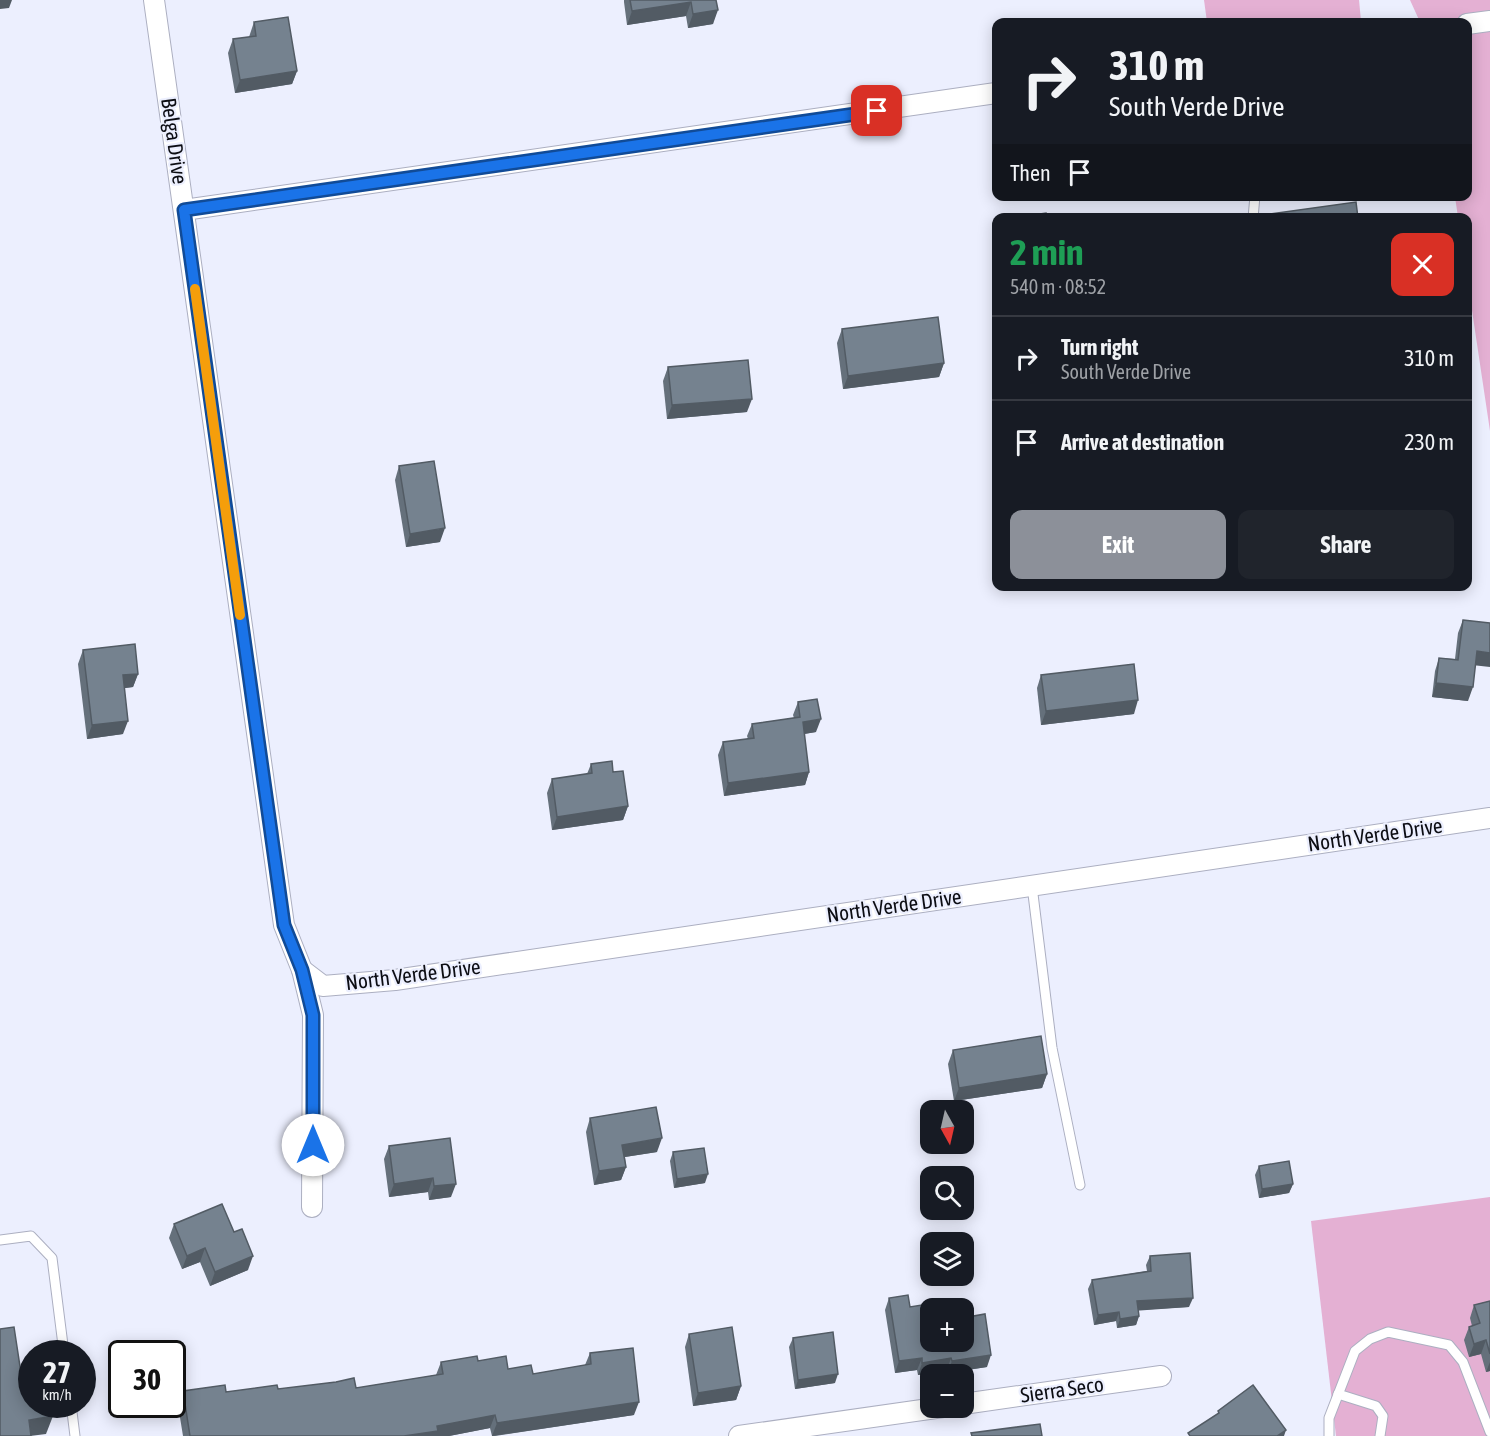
<!DOCTYPE html>
<meta charset="utf-8">
<style>
:root{--surface:#171b24;--page:#20242c;--text:#f1f3f6;--muted:#9ea1a6;--line:#363941;--accent:#8c9099}
body{margin:0;font-family:"Asap Condensed",sans-serif;background:var(--page);color:var(--text);height:100vh;display:flex;flex-direction:column;font-size:22px;white-space:nowrap}
*{box-sizing:border-box;margin:0}
p{font-size:20px;color:var(--muted)}
.icon{flex:none;width:33px;height:33px;fill:none;stroke:currentColor;stroke-width:2;stroke-linecap:round;stroke-linejoin:round}
.map{position:relative;flex:1;overflow:hidden}
.drawer{position:absolute;left:992px;top:213px;width:480px;height:378px;display:flex;flex-direction:column;background:var(--surface);border-radius:12px;box-shadow:0 3px 15px #0003}
.drawer>*{flex:none}
.banner{position:absolute;left:992px;top:18px;width:480px;height:183px;border-radius:12px;box-shadow:0 3px 15px #0003;background:#171b24;color:var(--text);overflow:hidden}
.needle{width:39px;rotate:172deg}
.buttons{position:absolute;left:920px;top:1100px;display:grid;gap:12px}
.buttons a{display:grid;place-items:center;width:54px;height:54px;border-radius:12px;background:var(--surface);box-shadow:0 3px 15px #0003;font-size:30px}
.speed{position:absolute;left:18px;top:1340px;display:flex;gap:12px;font-size:30px;font-weight:700;text-align:center}
.speed>*{display:grid;place-content:center;width:78px;height:78px;border-radius:50%;background:var(--surface);box-shadow:0 3px 15px #0003;line-height:1}
.speed small{font-size:15px;font-weight:400}
.speed .limit{border:3px solid #111;border-radius:9px;background:#fff;color:#111}
.pin{position:absolute;display:grid;place-items:center;width:51px;height:51px;color:#fff;margin:-26px;border-radius:12px;box-shadow:0 3px 9px #0006}
.me{position:absolute;width:66px;margin:-33px;rotate:0deg;stroke-linejoin:round;filter:drop-shadow(0 0 4px #0008)}
.turn{display:flex;align-items:center;gap:21px;height:126px;padding:0 18px;font-size:27px}
.turn .icon{width:78px;height:78px;stroke-width:2.5}
.turn b{display:block;font-size:42px;line-height:51px}
.then{display:flex;align-items:center;height:57px;padding:0 18px;background:#0003;gap:12px;font-size:22px}
.round{display:grid;place-items:center;flex:none;width:63px;height:63px;border-radius:12px;background:var(--page)}
.overview{display:flex;align-items:center;justify-content:space-between;height:102px;padding:0 18px}
h1{font-size:36px;font-weight:700;line-height:45px;color:#1e9e55}
.cta{display:flex;gap:12px;margin-top:auto;padding:12px 18px}
.cta a{flex:1;height:69px;border-radius:12px;background:var(--accent);color:#fff;font-size:24px;font-weight:700;line-height:69px;text-align:center}
.cta a+a{background:var(--page);color:var(--text)}
ul{padding:0;list-style:none}
li{display:flex;align-items:center;gap:18px;height:84px;padding:0 18px;border-top:2px solid var(--line)}
li div{flex:1}
li b{display:block;font-size:22px}
li em{font-style:normal}
.map>svg:first-child{display:block}
.green{fill:#e4b0d3}
.lines{fill:none;stroke-linecap:round;stroke-linejoin:round}
.lane-casing{stroke:#acafc1;stroke-width:11}
.street-casing{stroke:#acafc1;stroke-width:22}
.lane{stroke:#fff;stroke-width:9}
.street{stroke:#fff;stroke-width:20}
.wall{fill:#65707b}
.shaded-wall{fill:#525b64}
.building{fill:#75828f;stroke:#525b64;stroke-width:1.5}
.route-casing{stroke:#114b97;stroke-width:15}
.route{stroke:#1a73e8;stroke-width:10}
.slow{stroke:#f59e0b;stroke-width:10}
.labels{text-anchor:middle;stroke-width:4.5;stroke-linejoin:round;paint-order:stroke}
.street-label{font-size:21px;fill:#0c0d13;stroke:#eceffe}
</style>
<div class="map">
<svg width="1490" height="1436" viewBox="0 0 1490 1436">
<rect width="100%" height="100%" fill="#eceffe"/>
<g class="green">
<path d="M1204 0H1359L1361 21 1350 22H1207Z"/>
<path d="M1410 0H1490V431L1467 277V218L1458 217 1455 197 1467 196V22H1420Z"/>
<path d="M1490 1197V1436H1336L1311 1221Z"/>
</g>
<g class="lines">
<defs>
<g id="lane">
<path d="M1253 218 1255 196"/>
<path d="M1032 886 1052 1048 1080 1185"/>
<path d="M0 1240 31 1236 52 1258 64 1353"/>
<path d="M1338 1394 1376 1406 1383 1416 1380 1436"/>
<path d="M71 1404 75 1436"/>
<path d="M1329 1436V1418L1355 1351 1370 1339 1388 1332 1449 1345 1463 1362 1490 1432"/>
</g>
<g id="street">
<path d="M154 0 284 925 302 970 313 1015 312 1207"/>
<path d="M1467 24 1490 21"/>
<path d="M184 210 996 93"/>
<path d="M302 970 323 986 395 980 1490 818"/>
<path d="M963 1404 1161 1376"/>
<path d="M739 1436 943 1407"/>
</g>
</defs>
<use href="#lane" class="lane-casing"/>
<use href="#street" class="street-casing"/>
<use href="#lane" class="lane"/>
<use href="#street" class="street"/>
</g>
<g class="wall">
<path d="M624 0H716L713 24 688 28 686 16 627 25 624 2Z"/>
<path d="M254 22 297 71 292 84 235 93 228 53 233 39 249 37Z"/>
<path d="M842 329 944 363 939 377 843 389 837 343Z"/>
<path d="M668 367 747 412 667 419 663 381Z"/>
<path d="M399 466 440 542 406 547 395 480Z"/>
<path d="M1463 620 1468 701 1432 697 1435 671 1439 658 1455 659 1458 633Z"/>
<path d="M83 650 138 674 133 687 124 688 123 734 87 739 78 664Z"/>
<path d="M1041 675 1134 714 1041 725 1037 688Z"/>
<path d="M798 702 816 732 804 734 809 772 805 785 724 796 718 755 723 742 748 739 747 736 752 724 794 718 793 715Z"/>
<path d="M591 764 628 806 623 820 552 830 547 793 552 779 587 774Z"/>
<path d="M953 1050 1047 1074 1042 1088 954 1101 948 1064Z"/>
<path d="M590 1118 657 1152 625 1157 626 1167 621 1180 594 1185 586 1132Z"/>
<path d="M450 1138 451 1197 429 1200 428 1192 389 1197 384 1159 389 1146Z"/>
<path d="M673 1152 705 1183 674 1188 670 1161Z"/>
<path d="M1259 1166 1293 1184 1289 1193 1259 1198 1255 1175Z"/>
<path d="M174 1224 248 1270 210 1286 200 1262 182 1269 169 1238Z"/>
<path d="M1150 1256 1189 1307 1138 1310 1139 1316 1136 1325 1117 1328 1116 1321 1094 1325 1088 1289 1092 1280 1147 1271 1146 1265Z"/>
<path d="M889 1298 910 1307 930 1341 987 1367 947 1373V1370L918 1375 917 1370 895 1373 885 1310Z"/>
<path d="M1490 1301V1371L1486 1372 1481 1354 1469 1357 1464 1340 1469 1327 1472 1326 1470 1318 1474 1305Z"/>
<path d="M689 1334 741 1386 736 1400 693 1406 685 1347Z"/>
<path d="M793 1338 835 1383 795 1389 789 1347Z"/>
<path d="M590 1353 634 1415 495 1436H492L490 1428 449 1436H183L178 1405 183 1391 226 1392 356 1388 436 1375 441 1362 478 1361 508 1369 533 1374 585 1365Z"/>
</g>
<g class="shaded-wall">
<path d="M0 0H12L9 8 0 9Z"/>
<path d="M691 2 686 16 627 25 632 11Z"/>
<path d="M718 10 713 24 688 28 693 14Z"/>
<path d="M297 71 292 84 235 93 240 80Z"/>
<path d="M944 363 939 377 843 389 848 376Z"/>
<path d="M752 399 747 412 667 419 672 405Z"/>
<path d="M445 528 440 542 406 547 410 534Z"/>
<path d="M1477 651 1490 653V667L1472 665Z"/>
<path d="M138 674 133 687 118 689 123 675Z"/>
<path d="M1436 683 1473 687 1468 701 1432 697Z"/>
<path d="M1138 700 1134 714 1041 725 1046 711Z"/>
<path d="M821 719 816 732 798 735 803 722Z"/>
<path d="M128 721 123 734 87 739 92 725Z"/>
<path d="M809 772 805 785 724 796 728 783Z"/>
<path d="M628 806 623 820 552 830 557 817Z"/>
<path d="M1047 1074 1042 1088 954 1101 959 1088Z"/>
<path d="M662 1138 657 1152 618 1158 622 1145Z"/>
<path d="M626 1167 621 1180 594 1185 599 1171Z"/>
<path d="M708 1174 705 1183 674 1188 677 1179Z"/>
<path d="M433 1178 428 1192 389 1197 394 1184Z"/>
<path d="M456 1184 451 1197 429 1200 434 1186Z"/>
<path d="M1293 1184 1289 1193 1259 1198 1262 1189Z"/>
<path d="M205 1248 200 1262 182 1269 187 1256Z"/>
<path d="M253 1256 248 1270 210 1286 215 1272Z"/>
<path d="M1193 1298 1189 1307 1133 1311 1137 1301Z"/>
<path d="M1119 1312 1116 1321 1094 1325 1098 1315Z"/>
<path d="M1139 1316 1136 1325 1117 1328 1120 1319Z"/>
<path d="M1486 1340 1481 1354 1469 1357 1474 1344Z"/>
<path d="M991 1355 987 1367 947 1373 952 1361Z"/>
<path d="M922 1358 917 1370 895 1373 899 1361Z"/>
<path d="M951 1358 947 1370 918 1375 922 1363Z"/>
<path d="M1490 1362V1371L1486 1372Z"/>
<path d="M838 1374 835 1383 795 1389 798 1380Z"/>
<path d="M741 1386 736 1400 693 1406 698 1393Z"/>
<path d="M639 1402 634 1415 492 1436 497 1423Z"/>
<path d="M495 1415 490 1428 449 1436H404L437 1426Z"/>
<path d="M53 1416 46 1434 30 1436 29 1420Z"/>
<path d="M1286 1430 1284 1436H1277Z"/>
</g>
<g class="building">
<path d="M630 0H716L718 10 693 14 691 2 632 11Z"/>
<path d="M288 17 297 71 240 80 233 39 256 36 254 22Z"/>
<path d="M1356 202 1358 218H1263V215Z"/>
<path d="M1046 213V218H1019V217Z"/>
<path d="M938 317 944 363 848 376 842 329Z"/>
<path d="M748 360 752 399 672 405 668 367Z"/>
<path d="M434 461 445 528 410 534 399 466Z"/>
<path d="M1463 620 1490 623V653L1477 651 1473 687 1436 683 1439 658 1458 660Z"/>
<path d="M135 644 138 674 123 675 128 721 92 725 83 650Z"/>
<path d="M1134 664 1138 700 1046 711 1041 675Z"/>
<path d="M817 699 821 719 803 722 809 772 728 783 723 742 754 738 752 724 800 717 798 702Z"/>
<path d="M612 761 613 772 623 771 628 806 557 817 552 779 592 773 591 764Z"/>
<path d="M1041 1036 1047 1074 959 1088 953 1050Z"/>
<path d="M656 1107 662 1138 622 1145 626 1167 599 1171 590 1118Z"/>
<path d="M450 1138 456 1184 434 1186 433 1178 394 1184 389 1146Z"/>
<path d="M704 1148 708 1174 677 1179 673 1152Z"/>
<path d="M1289 1161 1293 1184 1262 1189 1259 1166Z"/>
<path d="M222 1204 234 1232 242 1229 253 1256 215 1272 205 1248 187 1256 174 1224Z"/>
<path d="M1190 1253 1193 1298 1137 1301 1139 1316 1120 1319 1119 1312 1098 1315 1092 1280 1151 1271 1150 1256Z"/>
<path d="M908 1295 910 1307 934 1303 935 1308H930V1341H963V1318L985 1314 991 1355 952 1361 951 1358 922 1363V1358L899 1361 889 1298Z"/>
<path d="M1490 1301V1354L1486 1340 1474 1344 1469 1327 1480 1323 1474 1305Z"/>
<path d="M14 1327 21 1373 32 1372V1404H51L53 1416 29 1420 31 1436H0V1329Z"/>
<path d="M732 1327 741 1386 698 1393 689 1334Z"/>
<path d="M833 1332 838 1374 798 1380 793 1338Z"/>
<path d="M633 1348 639 1402 497 1423 495 1415 437 1426 438 1431 404 1436H190L183 1391 225 1385 226 1392 277 1385 278 1389 336 1382 354 1378 356 1388 443 1374 441 1362 477 1356 478 1361 506 1356 508 1369 531 1365 533 1374 591 1364 590 1353Z"/>
<path d="M1253 1385 1286 1430 1277 1436H1190L1188 1433 1219 1413 1218 1411Z"/>
<path d="M1040 1424 1042 1436H972L971 1433Z"/>
</g>
<g class="lines">
<defs>
<path id="route" d="M313 1145V1015L302 970 284 925 184 210 877 111"/>
</defs>
<use href="#route" class="route-casing"/>
<use href="#route" class="route"/>
<path class="slow" d="M195 289 240 615"/>
</g>
<g class="labels">
<g class="street-label">
<text transform="translate(174 141) rotate(82)" y="7">Belga Drive</text>
<text transform="translate(1375 835) rotate(-8)" y="7">North Verde Drive</text>
<text transform="translate(894 906) rotate(-8)" y="7">North Verde Drive</text>
<text transform="translate(413 975) rotate(-7)" y="7">North Verde Drive</text>
<text transform="translate(1062 1390) rotate(-8)" y="7">Sierra Seco</text>
</g>
</g>
</svg>
<div class="buttons">
<a><svg class="needle" viewBox="-14 -14 28 28"><path d="M0-13l5 13h-10z" fill="#e53935"/><path d="M0 13l5-13h-10z" fill="#9ea1a6"/></svg></a>
<a><svg class="icon" aria-label="search" viewBox="0 0 24 24"><circle cx="10" cy="10" r="6"/><path d="M15 15l6 6"/></svg></a>
<a><svg class="icon" aria-label="layers" viewBox="0 0 24 24"><path d="M12 4l9 5-9 5-9-5zM3 14l9 5 9-5"/></svg></a>
<a>+</a>
<a>−</a>
</div>
<div class="speed"><div>27<small>km/h</small></div><div class="limit">30</div></div>
<div class="pin" style="left:877px;top:111px;background:#d93025"><svg class="icon" aria-label="arrive" viewBox="0 0 24 24"><path d="M6 21V4h12l-3 4 3 4H6"/></svg></div>
<svg class="me" style="left:313px;top:1145px" viewBox="-20 -20 40 40"><circle r="19" fill="#fff"/><path d="M0-13L10 11 0 6-10 11z" fill="#1a73e8"/></svg>
<div class="banner">
<div class="turn"><svg class="icon" aria-label="right" viewBox="0 0 24 24"><path d="M7 20v-9h11M14 6l5 5-5 5"/></svg><div><b>310 m</b>South Verde Drive</div></div>
<div class="then">Then<svg class="icon" aria-label="arrive" viewBox="0 0 24 24"><path d="M6 21V4h12l-3 4 3 4H6"/></svg></div>
</div>
<section class="drawer">
<div class="overview"><div><h1>2 min</h1><p>540 m · 08:52</p></div><a class="round" style="background:#d93025;color:#fff"><svg class="icon" aria-label="close" viewBox="0 0 24 24"><path d="M6 6l12 12M18 6L6 18"/></svg></a></div>
<ul>
<li><svg class="icon" aria-label="right" viewBox="0 0 24 24"><path d="M7 20v-9h11M14 6l5 5-5 5"/></svg><div><b>Turn right</b><p>South Verde Drive</p></div><em>310 m</em></li>
<li><svg class="icon" aria-label="arrive" viewBox="0 0 24 24"><path d="M6 21V4h12l-3 4 3 4H6"/></svg><div><b>Arrive at destination</b></div><em>230 m</em></li>
</ul>
<div class="cta"><a>Exit</a><a>Share</a></div>
</section>
</div>
